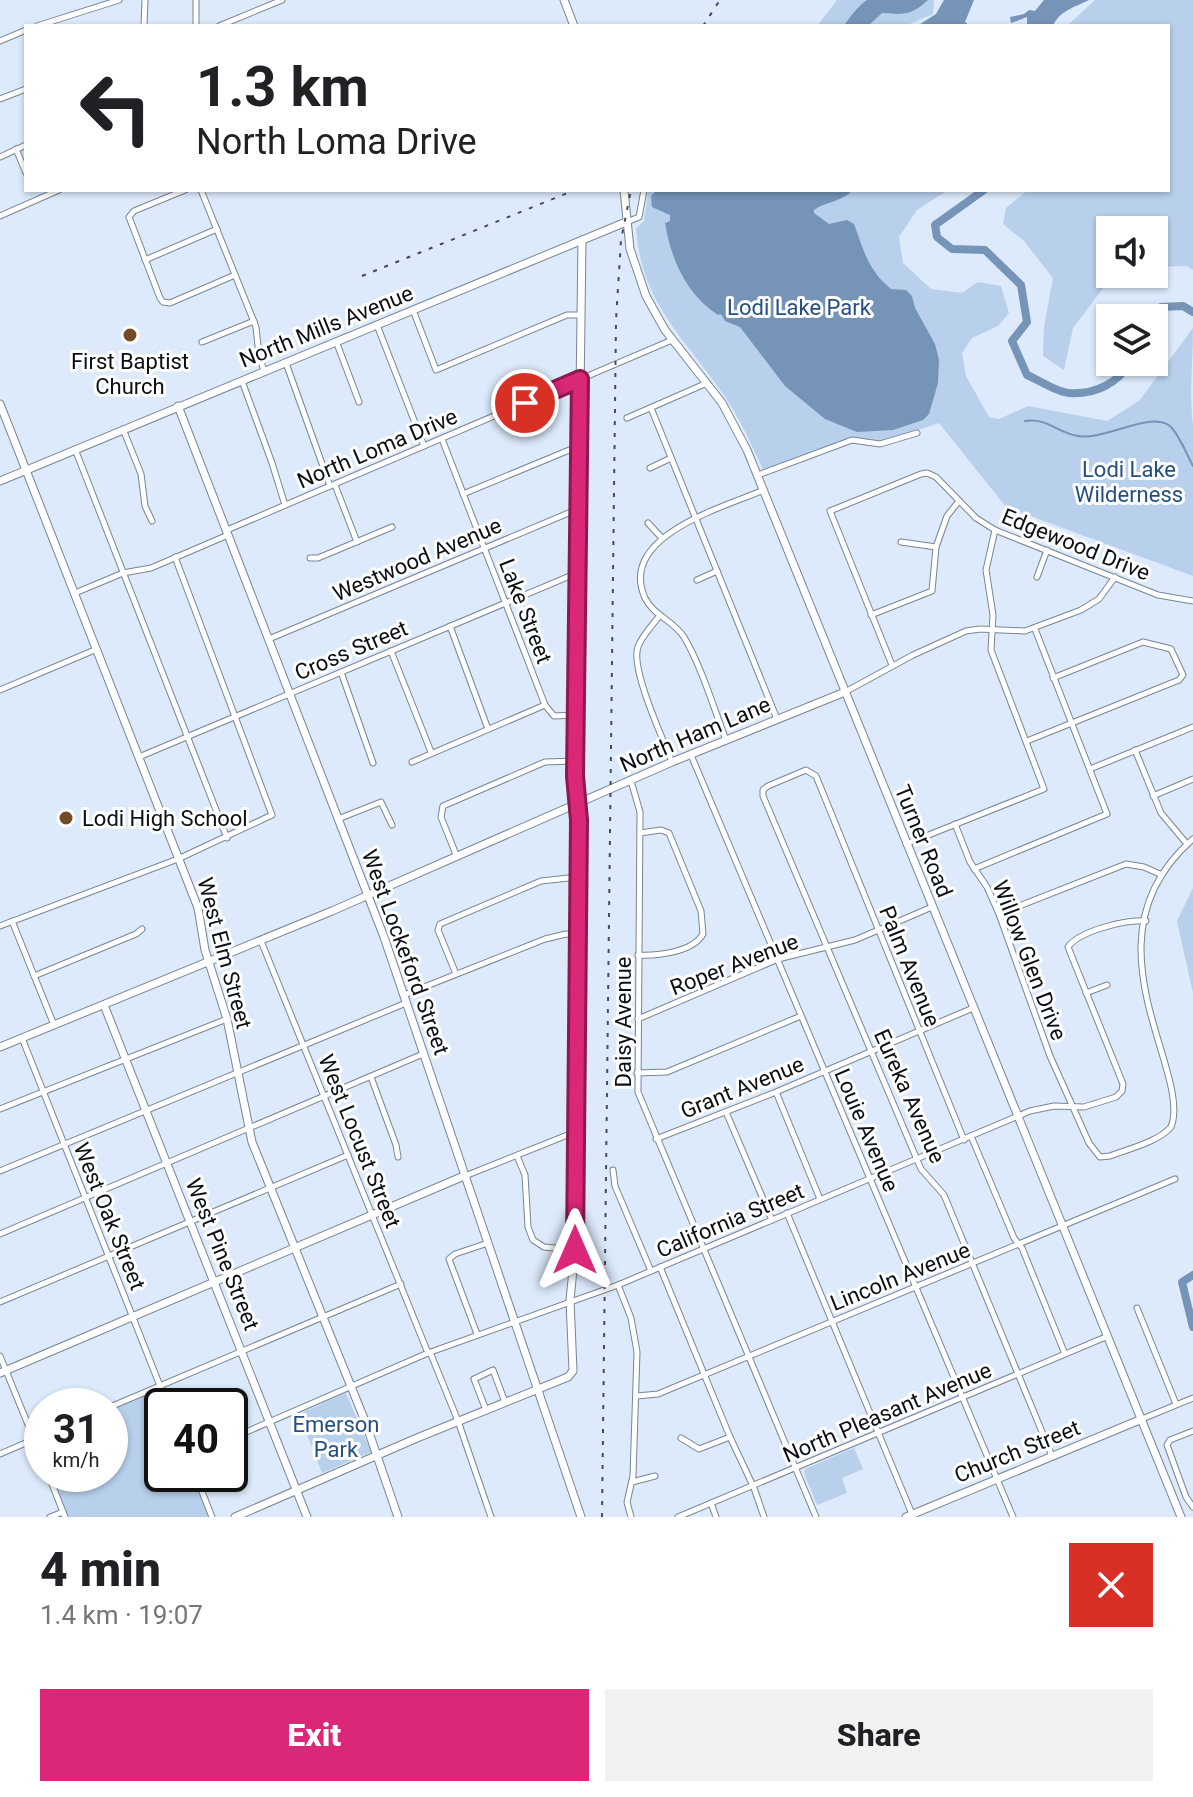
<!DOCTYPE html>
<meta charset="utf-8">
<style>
:root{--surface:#fff;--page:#f2f2f2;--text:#202124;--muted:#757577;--accent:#db2777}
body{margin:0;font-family:Roboto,sans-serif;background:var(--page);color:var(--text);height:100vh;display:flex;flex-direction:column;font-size:30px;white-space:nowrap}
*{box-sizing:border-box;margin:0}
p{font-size:26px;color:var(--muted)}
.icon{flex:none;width:44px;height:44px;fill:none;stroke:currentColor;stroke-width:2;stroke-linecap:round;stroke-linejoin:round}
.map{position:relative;height:1517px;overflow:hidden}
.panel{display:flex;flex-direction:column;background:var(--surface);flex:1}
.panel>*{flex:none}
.top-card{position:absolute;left:24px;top:24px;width:1146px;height:168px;border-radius:0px;box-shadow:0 2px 6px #0004;background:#fff;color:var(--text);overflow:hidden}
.fabs{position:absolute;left:1096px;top:216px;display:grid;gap:16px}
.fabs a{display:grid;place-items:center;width:72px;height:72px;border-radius:0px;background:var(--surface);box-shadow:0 2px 6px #0004;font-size:40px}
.speed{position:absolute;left:24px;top:1388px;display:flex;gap:16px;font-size:40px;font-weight:700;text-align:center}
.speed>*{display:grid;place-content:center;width:104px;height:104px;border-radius:50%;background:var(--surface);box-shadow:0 2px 6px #0004;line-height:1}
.speed small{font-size:20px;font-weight:400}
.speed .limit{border:4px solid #111;border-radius:12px;background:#fff;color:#111}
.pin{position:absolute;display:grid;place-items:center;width:68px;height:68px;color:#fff;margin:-34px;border:4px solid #fff;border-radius:50%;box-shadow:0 2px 8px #0007}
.me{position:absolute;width:88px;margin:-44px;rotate:0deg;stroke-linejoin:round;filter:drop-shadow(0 0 6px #0008)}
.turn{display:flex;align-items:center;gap:28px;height:168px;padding:0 40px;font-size:36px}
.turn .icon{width:104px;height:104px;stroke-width:2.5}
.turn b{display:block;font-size:56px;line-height:68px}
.round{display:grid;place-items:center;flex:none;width:84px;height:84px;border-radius:0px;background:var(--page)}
.headline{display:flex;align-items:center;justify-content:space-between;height:136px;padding:0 40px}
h1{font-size:48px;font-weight:800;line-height:60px}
.button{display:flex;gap:16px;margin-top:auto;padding:16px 40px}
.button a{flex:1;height:92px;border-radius:0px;background:var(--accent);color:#fff;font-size:32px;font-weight:800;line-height:92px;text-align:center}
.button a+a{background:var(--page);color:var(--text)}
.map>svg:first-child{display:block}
.green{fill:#b8d0ec}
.water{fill:#7594b8}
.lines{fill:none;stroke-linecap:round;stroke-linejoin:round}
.stream{stroke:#7594b8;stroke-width:2}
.river{stroke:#7594b8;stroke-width:8}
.minor-casing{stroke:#788594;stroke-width:7}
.tertiary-casing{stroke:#788594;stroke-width:9}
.secondary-casing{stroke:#788594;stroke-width:9}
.minor{stroke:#fff;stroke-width:5}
.tertiary{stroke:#fff;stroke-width:7}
.secondary{stroke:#fff;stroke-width:7}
.rail{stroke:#454b54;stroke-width:2;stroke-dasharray:4 8;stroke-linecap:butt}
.route-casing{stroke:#8e194d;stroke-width:20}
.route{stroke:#db2777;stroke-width:14}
.poi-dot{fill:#724b29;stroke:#fff;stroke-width:3}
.labels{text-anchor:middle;stroke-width:6;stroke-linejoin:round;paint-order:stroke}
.park-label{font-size:22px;fill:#244f80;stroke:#fff}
.street-label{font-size:22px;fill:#0b0f15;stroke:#fff}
.poi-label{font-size:22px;fill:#0b0f15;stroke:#fff}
</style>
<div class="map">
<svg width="1193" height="1517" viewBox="0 0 1193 1517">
<rect width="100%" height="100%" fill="#dceafb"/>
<g class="green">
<path d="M837 0H934L933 14 905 26H817Z"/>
<path d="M1095 0H1193V270L1186 266 1154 267V230H1110V274H1114L1073 328 1064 370 1043 356 1044 327 1053 278 1024 241 1003 224 1006 208 1028 190H1168V26H1067Z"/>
<path d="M648 190H948L917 210 899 237 903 263 931 289 962 293 978 282 1001 286 1009 313 998 326 972 338 962 353 966 376 989 417 999 419 1028 406 1107 421 1139 401 1193 328C1193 360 1189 393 1193 425V576L1006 507 939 423 881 442 848 439 763 470C751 444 740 418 723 394 684 337 641 303 636 228L644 221Z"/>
<path d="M1193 888V993L1177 921Z"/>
<path d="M159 1386 168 1406H162V1474H195L212 1517H65L48 1474H110V1407Z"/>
<path d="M346 1393 371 1452 322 1473 299 1414Z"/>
<path d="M854 1448 863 1469 842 1478 847 1493 817 1505 804 1473 805 1469Z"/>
</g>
<g class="water">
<path d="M867 0H928C912 15 904 15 882 13L868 26H844C848 19 859 5 867 0Z"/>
<path d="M944 0H974L965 22 970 26H917L936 14Z"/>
<path d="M1044 0H1089C1075 7 1059 11 1053 26H1027V17L1011 23 1010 17 1024 14 1029 10 1035 11Z"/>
<path d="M657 190H849L850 193C839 202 825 202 814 210V213L829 224 847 220 854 224C864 251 868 270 891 289L906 290 912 296 915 308 935 344 939 360 938 383 929 414 923 420 893 430 857 432 825 419 785 386 740 327 725 321 721 314 718 315C687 295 671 260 665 223L670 221V215L652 207 651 196Z"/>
</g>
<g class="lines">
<path class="stream" d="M1025 421C1046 417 1058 433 1078 436 1105 441 1155 408 1172 428 1181 439 1186 453 1193 466"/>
<g class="river">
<path d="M984 190 935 225 937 237 952 249 985 250 1021 285 1027 322 1012 341 1027 375C1039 380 1056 392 1069 393 1095 395 1118 383 1131 362"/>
<path d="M1154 319 1161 307 1183 306 1193 312"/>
<path d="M1193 1275 1182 1282 1193 1327"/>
</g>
<defs>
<g id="minor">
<path d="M196 0V26"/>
<path d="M37 26 119 0"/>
<path d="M144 26 145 0"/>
<path d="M219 26 282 0"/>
<path d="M0 41 26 30"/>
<path d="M0 99 26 89"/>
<path d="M16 149 26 173"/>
<path d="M0 157 26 145"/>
<path d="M185 190 134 211 129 217 160 298 163 302 170 303 235 275"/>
<path d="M201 190 256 327 259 355 264 371"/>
<path d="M0 216 59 190"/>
<path d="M627 222 639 217 644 190"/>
<path d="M145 260 217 229"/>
<path d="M413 310 436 370 567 315H581"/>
<path d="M377 325 424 446"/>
<path d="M336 341 359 402"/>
<path d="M202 342 254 321"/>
<path d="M286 363 330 486"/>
<path d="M242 381 272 463 285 505"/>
<path d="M651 408 777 719"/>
<path d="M627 418 707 383"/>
<path d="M123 429 141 474 145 506 152 521"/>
<path d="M442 439 545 705 554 716 576 715"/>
<path d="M75 449 227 838"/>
<path d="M650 468 671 458"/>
<path d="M758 475 852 440 880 444 917 433"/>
<path d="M335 485 357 542"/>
<path d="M463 494 579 446"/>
<path d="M648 523 661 537"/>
<path d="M227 530 672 340"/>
<path d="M901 542 936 547"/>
<path d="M310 558H318L392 527"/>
<path d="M1037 577 1047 550"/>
<path d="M697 580 717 571"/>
<path d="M75 593 123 573 151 568 228 535"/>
<path d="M660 615C653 625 642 635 638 647 630 668 663 739 672 762"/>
<path d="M871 615 932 591 936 547 947 516 959 501"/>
<path d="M450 626 488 729"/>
<path d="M269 639 578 509"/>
<path d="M391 651 431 752"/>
<path d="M892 665 830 511 921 474 927 473 936 477 976 518 995 530 1158 595 1193 601"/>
<path d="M341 672 373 763"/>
<path d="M0 690 97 649"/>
<path d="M845 692 913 655 966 631 980 629 1025 631 1081 610 1099 599 1115 577"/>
<path d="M726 740C713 706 702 668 684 637 674 621 653 615 645 598 617 536 724 507 764 490"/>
<path d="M1027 741 1179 680 1183 675 1171 649 1143 642 1053 678"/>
<path d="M1135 750 1161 813 1187 844"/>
<path d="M691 755 1013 1517"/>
<path d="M139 757 577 573"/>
<path d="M412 762 545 705"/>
<path d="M1090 769 1193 727"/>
<path d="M631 781 640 812 638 1092 816 1517"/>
<path d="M1153 796 1193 779"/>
<path d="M338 819 381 802 392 825"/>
<path d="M955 824 970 862 987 887 999 914 1050 1056 1089 1143 1100 1157 1110 1156C1128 1149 1158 1142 1171 1127 1193 1071 1078 939 1193 839"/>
<path d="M906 844 1044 789 991 650 993 615 986 570 995 530"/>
<path d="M457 857 441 817 443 806 545 762 575 761"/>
<path d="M974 869 1107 814 1035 629"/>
<path d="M999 914 1126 864 1144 867 1162 875"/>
<path d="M12 921 54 1025"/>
<path d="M0 926 178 859 272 815 175 557"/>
<path d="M261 941 428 1353"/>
<path d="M638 955C658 956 693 952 703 934L701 911 669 833 661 830 640 833"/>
<path d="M456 974 438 930 440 924 541 881 578 877"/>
<path d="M34 976 136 934 142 929"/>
<path d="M1086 993 1107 985"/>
<path d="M404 995 545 939 566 934 578 935"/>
<path d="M638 1019 778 959 855 940 932 907"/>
<path d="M22 1038 168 1406"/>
<path d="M637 1073 667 1072 801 1016"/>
<path d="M371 1077 396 1145 398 1157"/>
<path d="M776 1092 820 1199"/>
<path d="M0 1109 227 1019"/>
<path d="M726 1112 772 1220"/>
<path d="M971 1136 1014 1238 1022 1248 1065 1354"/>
<path d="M656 1139 776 1092 973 1008"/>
<path d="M964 1140 816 776 806 770 768 786 763 790V796L921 1169 944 1195 1052 1456"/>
<path d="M517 1156 525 1175 528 1227 533 1240 544 1247 575 1250"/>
<path d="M613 1170 615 1186 651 1271"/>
<path d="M0 1171 406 1003"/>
<path d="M465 1176 575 1132"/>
<path d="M787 1213 912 1514"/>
<path d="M0 1234 423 1054"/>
<path d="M660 1267 730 1437 754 1488 764 1517"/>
<path d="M618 1285 631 1318 637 1352 633 1476 627 1502 631 1517"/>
<path d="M0 1302 348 1155"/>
<path d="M1137 1308 1176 1404"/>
<path d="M477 1334 449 1259 455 1254 488 1243"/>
<path d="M430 1352 458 1421 491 1517"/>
<path d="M0 1356 42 1459"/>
<path d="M637 1396 658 1394 1175 1179"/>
<path d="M110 1407 401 1284"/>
<path d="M486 1410 474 1379 493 1370 505 1402"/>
<path d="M1142 1419 1193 1398"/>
<path d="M1193 1431 1170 1440 1167 1445 1186 1497 1193 1507"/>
<path d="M681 1438 699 1449 730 1437"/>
<path d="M230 1439 428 1353 618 1285 1030 1111 1054 1106 1084 1107 1116 1097 1122 1091 1123 1084 1068 947C1079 931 1127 919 1146 921"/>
<path d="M0 1454 42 1436"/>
<path d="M48 1474 65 1517"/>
<path d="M195 1474 212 1517"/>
<path d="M632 1482 655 1476"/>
<path d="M711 1503 716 1517"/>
<path d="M50 1517 63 1512"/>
<path d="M678 1517 1108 1336"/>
</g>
<g id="tertiary">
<path d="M0 404 198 908 205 950 227 1019 252 1142 365 1421 398 1517"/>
<path d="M178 406 384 937 581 1517"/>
<path d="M0 481 626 222"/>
<path d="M104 1005 307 1517"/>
<path d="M0 1373 464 1176"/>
<path d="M235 1517 417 1438 568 1377 573 1371 570 1300 575 1250 579 820 575 776 582 240"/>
<path d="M906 1517 1142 1419"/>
</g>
<g id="secondary">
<path d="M564 0 574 26"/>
<path d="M624 190 630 249 646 296 665 330 722 403 747 450 1181 1517"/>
<path d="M0 1047 332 911 672 762 845 692"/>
</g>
</defs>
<use href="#minor" class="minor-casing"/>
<use href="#tertiary" class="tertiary-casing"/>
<use href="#secondary" class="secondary-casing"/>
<use href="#minor" class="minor"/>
<use href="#tertiary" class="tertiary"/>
<use href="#secondary" class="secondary"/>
<g class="rail">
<path d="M703 26 720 0"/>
<path d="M362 276 575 190"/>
<path d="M602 1517 616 320 621 240 631 190"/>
</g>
</g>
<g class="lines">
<defs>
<path id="route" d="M525 403 580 379 575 776 579 820 575 1250"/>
</defs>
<use href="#route" class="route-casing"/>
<use href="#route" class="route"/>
</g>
<g class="poi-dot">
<circle cx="130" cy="335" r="8"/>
<circle cx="66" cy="818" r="8"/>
</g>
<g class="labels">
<g class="park-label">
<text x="799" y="315">Lodi Lake Park</text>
<text x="1129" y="477">Lodi Lake<tspan x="1129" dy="25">Wilderness</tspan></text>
<text x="336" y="1432">Emerson<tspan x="336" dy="25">Park</tspan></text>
</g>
<g class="street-label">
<text transform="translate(326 326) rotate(-22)" y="8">North Mills Avenue</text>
<text transform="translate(377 448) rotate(-23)" y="8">North Loma Drive</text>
<text transform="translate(1076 544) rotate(22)" y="8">Edgewood Drive</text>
<text transform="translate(417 559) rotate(-23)" y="8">Westwood Avenue</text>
<text transform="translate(526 611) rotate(69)" y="8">Lake Street</text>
<text transform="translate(351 650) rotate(-23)" y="8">Cross Street</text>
<text transform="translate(695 734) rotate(-23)" y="8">North Ham Lane</text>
<text transform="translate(924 841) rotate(68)" y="8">Turner Road</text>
<text transform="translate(406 952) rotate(70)" y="8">West Lockeford Street</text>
<text transform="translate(225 953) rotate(75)" y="8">West Elm Street</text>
<text transform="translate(1030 960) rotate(69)" y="8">Willow Glen Drive</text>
<text transform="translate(734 964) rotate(-21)" y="8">Roper Avenue</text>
<text transform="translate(910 966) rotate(68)" y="8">Palm Avenue</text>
<text transform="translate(623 1022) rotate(-90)" y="8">Daisy Avenue</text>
<text transform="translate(742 1087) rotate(-22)" y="8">Grant Avenue</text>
<text transform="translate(910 1096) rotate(66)" y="8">Eureka Avenue</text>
<text transform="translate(867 1130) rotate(67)" y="8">Louie Avenue</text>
<text transform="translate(360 1141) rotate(68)" y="8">West Locust Street</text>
<text transform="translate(110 1216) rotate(68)" y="8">West Oak Street</text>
<text transform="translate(730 1220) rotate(-23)" y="8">California Street</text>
<text transform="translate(223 1254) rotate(68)" y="8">West Pine Street</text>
<text transform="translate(900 1276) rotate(-22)" y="8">Lincoln Avenue</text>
<text transform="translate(887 1412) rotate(-23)" y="8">North Pleasant Avenue</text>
<text transform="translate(1017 1451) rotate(-22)" y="8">Church Street</text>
</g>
<g class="poi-label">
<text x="130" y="369">First Baptist<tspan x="130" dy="25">Church</tspan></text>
<text x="82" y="826" text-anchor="start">Lodi High School</text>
</g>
</g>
</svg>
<div class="fabs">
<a><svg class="icon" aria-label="sound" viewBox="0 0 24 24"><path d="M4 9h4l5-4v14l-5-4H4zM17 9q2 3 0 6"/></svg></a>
<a><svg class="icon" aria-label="layers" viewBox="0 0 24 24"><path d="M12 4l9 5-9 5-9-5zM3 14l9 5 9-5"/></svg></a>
</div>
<div class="speed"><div>31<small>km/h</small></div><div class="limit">40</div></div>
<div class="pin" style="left:525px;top:403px;background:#d93025"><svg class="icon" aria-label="arrive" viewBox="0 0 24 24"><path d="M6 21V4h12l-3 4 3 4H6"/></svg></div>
<svg class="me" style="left:575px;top:1250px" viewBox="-20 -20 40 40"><path d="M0-17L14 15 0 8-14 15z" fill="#db2777" stroke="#fff" stroke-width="4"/></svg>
<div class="top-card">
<div class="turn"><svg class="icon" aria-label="left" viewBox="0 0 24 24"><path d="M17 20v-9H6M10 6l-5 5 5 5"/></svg><div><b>1.3 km</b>North Loma Drive</div></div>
</div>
</div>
<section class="panel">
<div class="headline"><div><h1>4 min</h1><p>1.4 km · 19:07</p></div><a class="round" style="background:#d93025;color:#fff"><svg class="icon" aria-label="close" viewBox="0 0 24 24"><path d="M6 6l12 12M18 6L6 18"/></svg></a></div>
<div class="button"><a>Exit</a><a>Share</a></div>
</section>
